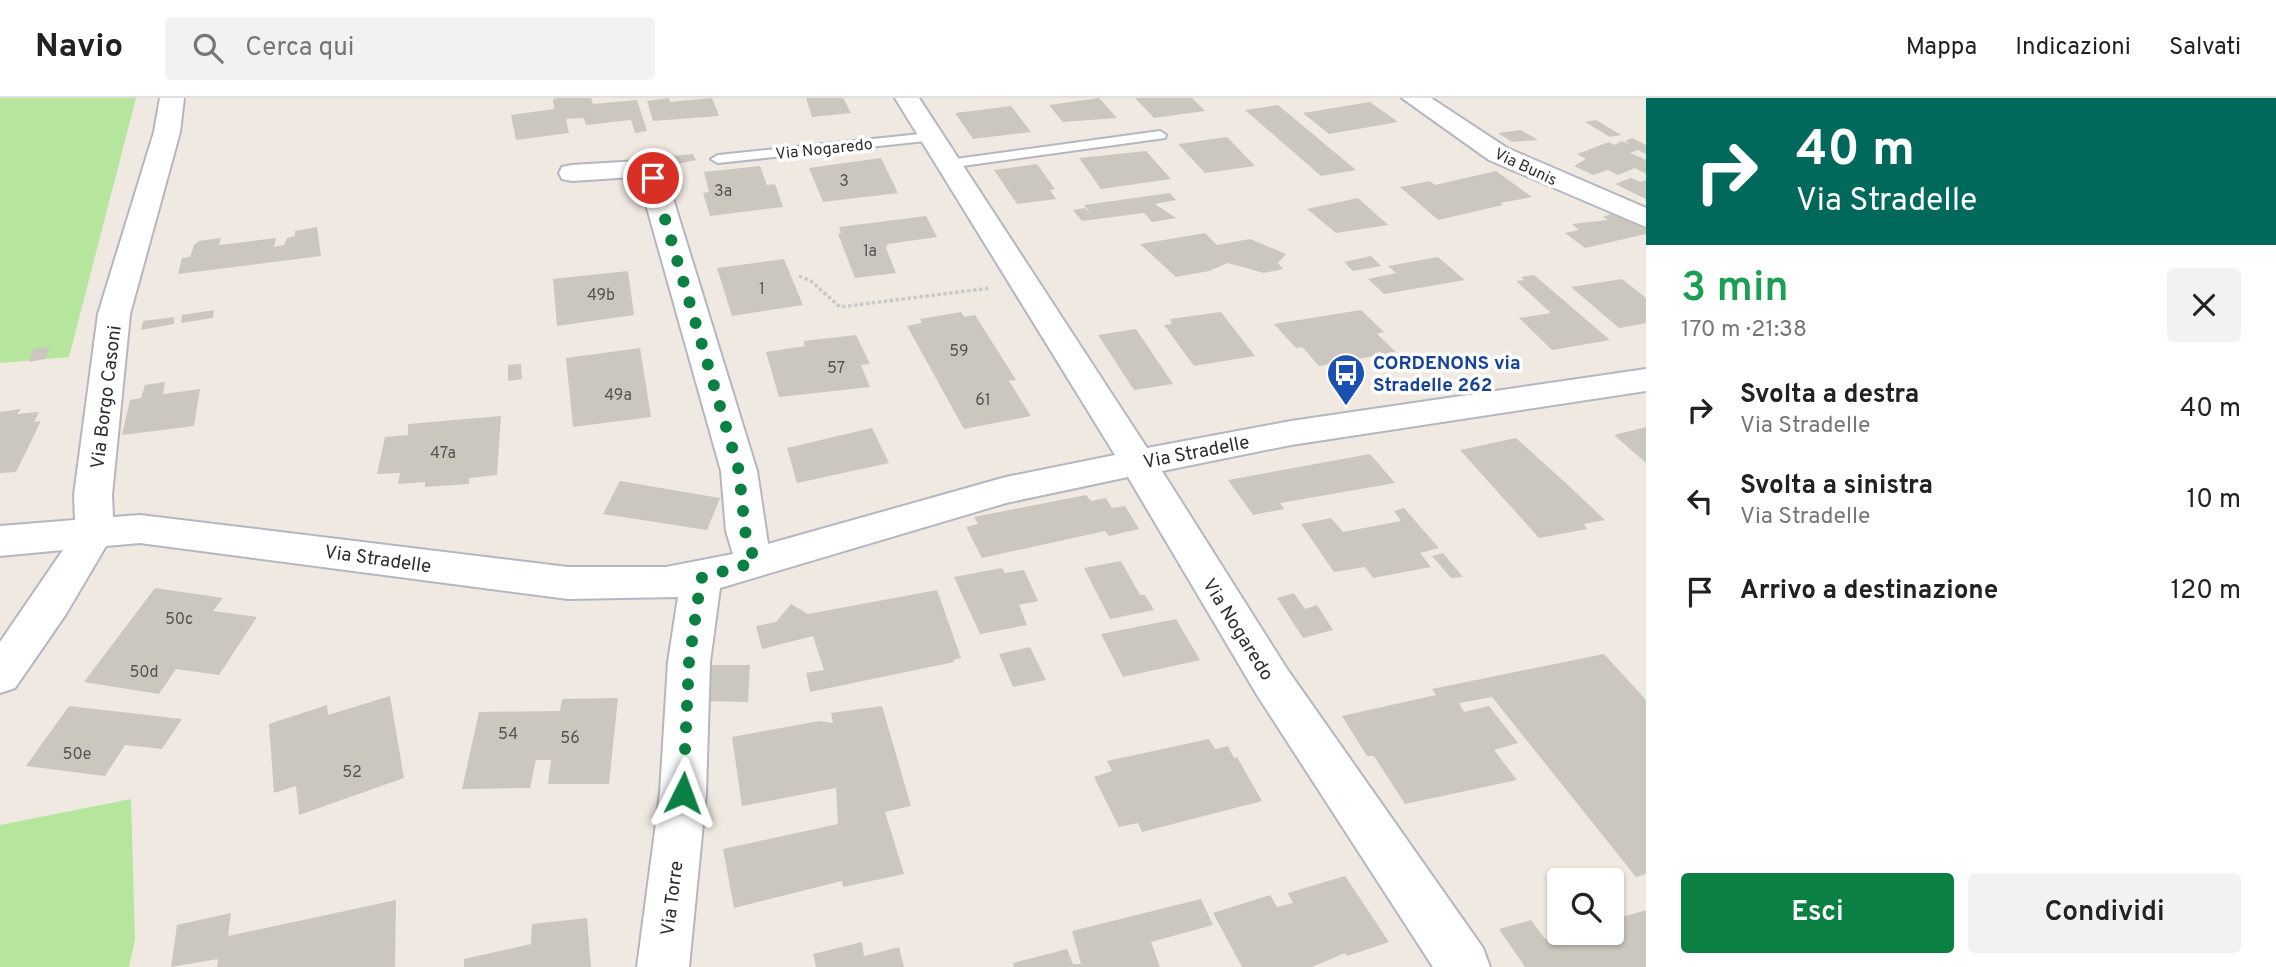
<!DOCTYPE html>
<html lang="it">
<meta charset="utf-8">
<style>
:root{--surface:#fff;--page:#f2f2f2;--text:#222;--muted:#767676;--line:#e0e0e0;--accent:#0b8043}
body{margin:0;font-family:Overpass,sans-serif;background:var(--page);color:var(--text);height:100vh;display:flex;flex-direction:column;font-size:26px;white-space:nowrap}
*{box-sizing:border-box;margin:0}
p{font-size:23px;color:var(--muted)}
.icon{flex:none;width:38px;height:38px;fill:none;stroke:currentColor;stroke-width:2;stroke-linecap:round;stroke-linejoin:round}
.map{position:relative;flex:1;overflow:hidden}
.drawer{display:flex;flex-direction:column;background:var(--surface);width:630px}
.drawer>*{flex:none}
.guide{background:#00695c;color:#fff;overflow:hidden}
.tools{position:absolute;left:1547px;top:770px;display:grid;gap:14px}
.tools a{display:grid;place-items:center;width:77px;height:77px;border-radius:7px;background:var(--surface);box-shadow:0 2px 5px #0004;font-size:35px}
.pin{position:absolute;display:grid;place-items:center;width:60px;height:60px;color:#fff;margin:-30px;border:4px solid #fff;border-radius:50%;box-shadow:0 2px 7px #0007}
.me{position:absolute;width:77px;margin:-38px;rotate:3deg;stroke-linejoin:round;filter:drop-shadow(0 0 5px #0008)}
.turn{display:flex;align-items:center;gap:24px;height:147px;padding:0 35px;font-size:32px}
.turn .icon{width:91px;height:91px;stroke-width:2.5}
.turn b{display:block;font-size:49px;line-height:60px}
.round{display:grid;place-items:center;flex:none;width:74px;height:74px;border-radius:7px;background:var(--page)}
.headline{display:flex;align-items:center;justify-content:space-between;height:119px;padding:0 35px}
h1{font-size:42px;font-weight:600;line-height:52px;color:#1e9e55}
.action{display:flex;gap:14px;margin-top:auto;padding:14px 35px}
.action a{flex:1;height:80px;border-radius:7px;background:var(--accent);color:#fff;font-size:28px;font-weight:600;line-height:80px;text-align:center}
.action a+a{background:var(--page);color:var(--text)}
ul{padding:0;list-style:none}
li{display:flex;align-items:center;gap:21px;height:91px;padding:0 35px}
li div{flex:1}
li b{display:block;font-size:26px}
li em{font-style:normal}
header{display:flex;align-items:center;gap:42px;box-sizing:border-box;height:98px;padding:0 35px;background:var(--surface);border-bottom:2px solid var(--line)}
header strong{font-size:33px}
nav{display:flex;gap:38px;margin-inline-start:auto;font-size:24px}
.search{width:490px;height:63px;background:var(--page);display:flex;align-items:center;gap:18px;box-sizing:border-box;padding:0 24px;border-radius:7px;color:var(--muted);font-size:26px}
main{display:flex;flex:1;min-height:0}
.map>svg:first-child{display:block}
.green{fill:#b6e59e}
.building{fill:#cbc7bf}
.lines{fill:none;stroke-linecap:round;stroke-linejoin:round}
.service-casing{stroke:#b4b7c1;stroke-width:4}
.minor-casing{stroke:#b4b7c1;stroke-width:4}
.path{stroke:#c9c9c9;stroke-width:3.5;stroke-dasharray:3.5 2.5;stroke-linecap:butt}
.service{fill:#fff;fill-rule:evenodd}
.minor{fill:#fff;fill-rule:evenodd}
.route{stroke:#0b8043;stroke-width:12;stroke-dasharray:0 21.6}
.labels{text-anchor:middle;stroke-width:7;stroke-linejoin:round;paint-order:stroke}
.far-street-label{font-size:16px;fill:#2e2e2e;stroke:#fff}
.number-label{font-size:16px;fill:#555452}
.transit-label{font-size:19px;font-weight:bold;fill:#164399;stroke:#fff;text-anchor:start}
.street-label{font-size:19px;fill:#2e2e2e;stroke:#fff}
</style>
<header>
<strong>Navio</strong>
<div class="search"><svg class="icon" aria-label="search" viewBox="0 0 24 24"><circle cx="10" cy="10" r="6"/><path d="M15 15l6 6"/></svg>Cerca qui</div>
<nav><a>Mappa</a><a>Indicazioni</a><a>Salvati</a></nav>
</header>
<main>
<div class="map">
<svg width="1646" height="869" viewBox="0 0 1646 869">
<rect width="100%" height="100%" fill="#efe9e1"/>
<g class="green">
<path d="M0 0H136L69 259 0 265Z"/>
<path d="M131 701 135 842 129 869H0V727Z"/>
</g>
<g class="building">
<path d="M558 0H591L593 6 637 2 647 33 635 35 631 22 586 27 584 20 566 21 569 35 516 42 511 17 554 11 553 1Z"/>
<path d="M669 0 670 4 712 0 719 18 653 23 647 3Z"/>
<path d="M806 0H843L851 15 812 19Z"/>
<path d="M1099 0 1117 20 1063 24 1049 7Z"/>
<path d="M1135 0H1192L1205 13 1154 20Z"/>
<path d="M1370 4 1398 24 1329 36 1303 15Z"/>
<path d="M1278 7 1356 72 1321 78 1245 12Z"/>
<path d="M1011 8 1031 34 973 41 955 15Z"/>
<path d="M1596 22 1621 37 1610 39 1585 24Z"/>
<path d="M1521 32 1538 42 1512 44 1498 35Z"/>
<path d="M1227 39 1255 68 1205 75 1178 46Z"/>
<path d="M1632 40 1646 47V56L1638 52 1630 55 1646 62V76L1635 70 1618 77 1608 72 1593 77 1574 68 1586 61 1577 56 1609 44 1614 47 1622 43 1631 47 1625 43Z"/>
<path d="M1146 53 1171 81 1101 91 1079 60Z"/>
<path d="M693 56 696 62 673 67H666L662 59Z"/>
<path d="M881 60 898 95 823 104 809 70Z"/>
<path d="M1037 66 1055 91 1050 92 1056 101 1017 106 994 72Z"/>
<path d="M760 68 767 87 775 86 783 109 710 118 703 95 709 94 704 74Z"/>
<path d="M1496 73 1532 99 1500 105 1503 107 1438 122 1400 89 1430 83 1435 87Z"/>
<path d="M1631 80 1640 84 1646 82V101L1615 86Z"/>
<path d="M1170 95 1176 102 1155 106 1176 120 1152 124 1144 115 1082 123 1073 112 1085 110 1093 119 1084 107Z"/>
<path d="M1358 100 1388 127 1336 135 1307 111Z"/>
<path d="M1611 116 1646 131V136L1585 150 1565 135 1579 132 1572 126 1608 122 1603 119Z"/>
<path d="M926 118 937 139 888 146 886 150 896 175 855 180 838 136 841 135 839 129Z"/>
<path d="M317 129 321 158 178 176 182 160 190 159 194 147 199 143 221 140 219 147 276 140 274 149 284 147 287 140 295 138V133Z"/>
<path d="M1205 135 1217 147 1250 141 1286 156 1278 165 1283 171 1264 175 1228 165 1209 173 1176 179 1140 146Z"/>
<path d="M1371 158 1381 168 1353 173 1344 164Z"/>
<path d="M1438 159 1465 182 1384 196 1368 181 1396 175 1388 168Z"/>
<path d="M784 161 803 207 732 218 717 170Z"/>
<path d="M628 173 634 217 557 228 553 181Z"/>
<path d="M1534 177 1575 212 1610 242 1552 252 1519 220 1551 215 1516 183 1524 182 1521 179Z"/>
<path d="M1622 181 1646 200V225L1619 230 1571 189Z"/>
<path d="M214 212 213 220 181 225 182 217Z"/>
<path d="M1361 212 1384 234 1377 236 1396 254 1319 268 1302 249 1296 250 1274 226Z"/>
<path d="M961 214 964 219 975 217 1016 282 1009 283 1031 318 964 331 907 228 922 225 920 221Z"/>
<path d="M1221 214 1255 258 1194 268 1164 227 1172 226 1170 221Z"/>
<path d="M174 219V226L141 232 143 223Z"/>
<path d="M1136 231 1173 286 1134 292 1098 237Z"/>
<path d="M856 237 870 266 861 267 870 289 779 299 766 254 805 248 804 243Z"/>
<path d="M50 249 45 261 29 264 33 251Z"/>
<path d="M640 250 651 319 573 329 566 260Z"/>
<path d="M521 266 522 281 508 283V267Z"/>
<path d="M165 284 163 296 200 291 194 328 122 337 130 302 141 300 145 287Z"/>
<path d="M21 311 17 316 39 314 34 324 41 323 16 374 0 375V314Z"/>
<path d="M501 318 497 377 469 380V386L425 389V384L398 386 400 375 377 376 385 339 408 337V326Z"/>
<path d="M1646 329V365L1614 337Z"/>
<path d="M872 330 889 365 797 385 787 350Z"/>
<path d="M1516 340 1569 388 1605 422 1584 426 1587 431 1539 440 1460 352Z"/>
<path d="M1370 356 1395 385 1280 405 1284 411 1253 417 1228 382Z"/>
<path d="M620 383 661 390 720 400 707 432 603 416Z"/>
<path d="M1086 397 1091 403 1106 400 1112 410 1125 408 1139 431 1109 438 1105 433 982 460 966 429 978 426 974 419Z"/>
<path d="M1404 410 1439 450 1420 455 1431 469 1373 480 1365 469 1334 474 1301 426 1331 420 1343 434 1401 423 1394 413Z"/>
<path d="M1443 455 1463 479 1451 480 1432 458Z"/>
<path d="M1121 463 1140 497H1145L1154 512 1110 521 1084 470Z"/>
<path d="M1002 470 1005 475 1024 472 1038 503 1019 507 1027 527 980 536 954 479Z"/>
<path d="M155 490 223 500 213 513 257 519 219 577 176 571 159 596 84 584Z"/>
<path d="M937 492 961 560 953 562 954 564 810 594 806 575 824 572 813 538 762 551 756 528 776 524 791 506 808 516Z"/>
<path d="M1294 495 1305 511 1317 507 1333 532 1303 540 1277 500Z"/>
<path d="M1176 521 1200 562 1123 579 1101 536Z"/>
<path d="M1030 549 1046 582 1013 589 999 556Z"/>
<path d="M1604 556 1646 602V776L1636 779 1492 599 1459 605 1464 614 1489 608 1518 645 1494 652 1517 682 1405 706 1374 658H1367L1342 618 1436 597 1432 591Z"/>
<path d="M709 567H750L748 604 706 603Z"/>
<path d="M390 598 404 680 299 717 296 688 274 695 269 626 327 607 328 617Z"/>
<path d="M618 600 609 686H548L551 662H536L530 690 462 691 479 614 560 613 562 601Z"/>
<path d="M69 608 182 621 162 651 125 647 105 678 26 668Z"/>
<path d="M882 608 911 708 885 714 904 776 843 789 842 783 734 810 723 751 838 726 836 690 742 708 732 639 819 623 833 625 831 615Z"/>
<path d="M1209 641 1215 651 1228 648 1234 660 1237 659 1262 703 1142 734 1138 725 1119 729 1094 679 1112 673 1107 663Z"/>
<path d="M1345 778 1389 844 1347 858 1345 855 1312 869H1242L1213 815 1270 797 1277 809 1293 805 1288 795Z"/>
<path d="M1201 801 1213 827 1151 844 1160 869H1014L1013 865 1067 851 1073 866H1081L1072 833Z"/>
<path d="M396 802 395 869H217L218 861 171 869 177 827 231 815 228 838Z"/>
<path d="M1646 812V869H1525L1499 831 1531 822 1545 841 1566 835H1612V822Z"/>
<path d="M587 820 591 869H464V861L531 846 532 826Z"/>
<path d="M862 844 864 858 899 849 904 869H816L813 856Z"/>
</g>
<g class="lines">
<defs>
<g id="service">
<path d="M1160 33 1166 37 1165 40 948 70 941 66 948 62Z"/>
<path d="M930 35 935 36V42L718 65 711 61 718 57Z"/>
</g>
<g id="minor">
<path d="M160 0H184L180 34 130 216 112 397 113 419 140 417 568 469H666L733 456 726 433 721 373 640 85 633 79 572 83 562 81 559 75 562 69 572 67 639 63 648 65 667 81 757 373 768 446 1006 379 1115 357 895 0H919L1147 350 1291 323 1646 271V293L1291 347 1162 373 1287 571 1483 850 1490 869H1433L1257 597 1128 379 1006 405 720 490 710 564 706 695 689 869H637L660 695 668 564 678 499 568 501 140 445 106 448 66 516 15 590 0 595V544L63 452 0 458V428L75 422 74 397 98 216 154 34Z"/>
<path d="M1402 0H1431L1507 50 1646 110V129L1489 62Z"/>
</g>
</defs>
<use href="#service" class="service-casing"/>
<use href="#minor" class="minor-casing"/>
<path class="path" d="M799 178 811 183 840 209 990 190"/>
<use href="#service" class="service"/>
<use href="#minor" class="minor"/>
</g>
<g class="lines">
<path class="route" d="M653 80 739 373 745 433 755 464 701 480 689 564 683 695"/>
</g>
<defs>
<symbol id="bus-pin" viewBox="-11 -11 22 30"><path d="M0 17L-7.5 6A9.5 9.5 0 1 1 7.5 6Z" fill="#1a4fb4" stroke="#fff"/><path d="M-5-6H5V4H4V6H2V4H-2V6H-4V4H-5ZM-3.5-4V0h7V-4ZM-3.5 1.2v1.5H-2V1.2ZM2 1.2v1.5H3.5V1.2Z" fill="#fff"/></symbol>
</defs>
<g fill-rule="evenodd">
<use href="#bus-pin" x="1324" y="253" width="44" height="60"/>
</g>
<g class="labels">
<g class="far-street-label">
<text transform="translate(824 50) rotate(-6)" y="6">Via Nogaredo</text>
<text transform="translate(1526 68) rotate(25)" y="6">Via Bunis</text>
</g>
<g class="number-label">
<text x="844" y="88">3</text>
<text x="723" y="98">3a</text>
<text x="870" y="158">1a</text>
<text x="762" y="196">1</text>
<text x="601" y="202">49b</text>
<text x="959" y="258">59</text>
<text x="836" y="275">57</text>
<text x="618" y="302">49a</text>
<text x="983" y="307">61</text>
<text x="443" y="360">47a</text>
<text x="179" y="526">50c</text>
<text x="144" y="579">50d</text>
<text x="508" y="641">54</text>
<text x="570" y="645">56</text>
<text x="77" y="661">50e</text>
<text x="352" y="679">52</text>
</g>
<g class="transit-label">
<text x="1373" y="271">CORDENONS via<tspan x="1373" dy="22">Stradelle 262</tspan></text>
</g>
<g class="street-label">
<text transform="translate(105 299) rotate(-83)" y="7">Via Borgo Casoni</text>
<text transform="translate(1196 353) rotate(-11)" y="7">Via Stradelle</text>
<text transform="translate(378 460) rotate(8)" y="7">Via Stradelle</text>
<text transform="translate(1239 531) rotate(58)" y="7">Via Nogaredo</text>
<text transform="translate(671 800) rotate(-83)" y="7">Via Torre</text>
</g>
</g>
</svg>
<div class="tools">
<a><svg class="icon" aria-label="search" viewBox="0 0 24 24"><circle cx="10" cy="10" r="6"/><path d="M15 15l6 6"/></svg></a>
</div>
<div class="pin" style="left:653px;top:80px;background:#d93025"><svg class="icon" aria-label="arrive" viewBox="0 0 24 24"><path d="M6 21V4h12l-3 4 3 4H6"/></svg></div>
<svg class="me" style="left:683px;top:695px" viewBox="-20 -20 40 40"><path d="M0-17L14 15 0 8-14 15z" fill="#0b8043" stroke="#fff" stroke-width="4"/></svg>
</div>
<section class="drawer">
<div class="guide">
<div class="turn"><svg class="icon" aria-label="right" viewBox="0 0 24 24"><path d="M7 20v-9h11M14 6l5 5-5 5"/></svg><div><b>40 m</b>Via Stradelle</div></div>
</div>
<div class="headline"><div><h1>3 min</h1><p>170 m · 21:38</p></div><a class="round"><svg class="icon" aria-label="close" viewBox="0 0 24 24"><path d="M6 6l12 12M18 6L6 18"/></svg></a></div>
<ul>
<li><svg class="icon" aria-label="right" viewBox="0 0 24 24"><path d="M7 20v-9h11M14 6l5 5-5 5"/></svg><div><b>Svolta a destra</b><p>Via Stradelle</p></div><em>40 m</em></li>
<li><svg class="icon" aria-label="left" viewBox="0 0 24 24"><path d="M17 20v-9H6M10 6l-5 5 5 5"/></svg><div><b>Svolta a sinistra</b><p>Via Stradelle</p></div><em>10 m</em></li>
<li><svg class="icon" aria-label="arrive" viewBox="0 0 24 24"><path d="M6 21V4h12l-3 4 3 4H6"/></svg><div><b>Arrivo a destinazione</b></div><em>120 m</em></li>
</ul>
<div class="action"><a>Esci</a><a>Condividi</a></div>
</section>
</main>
